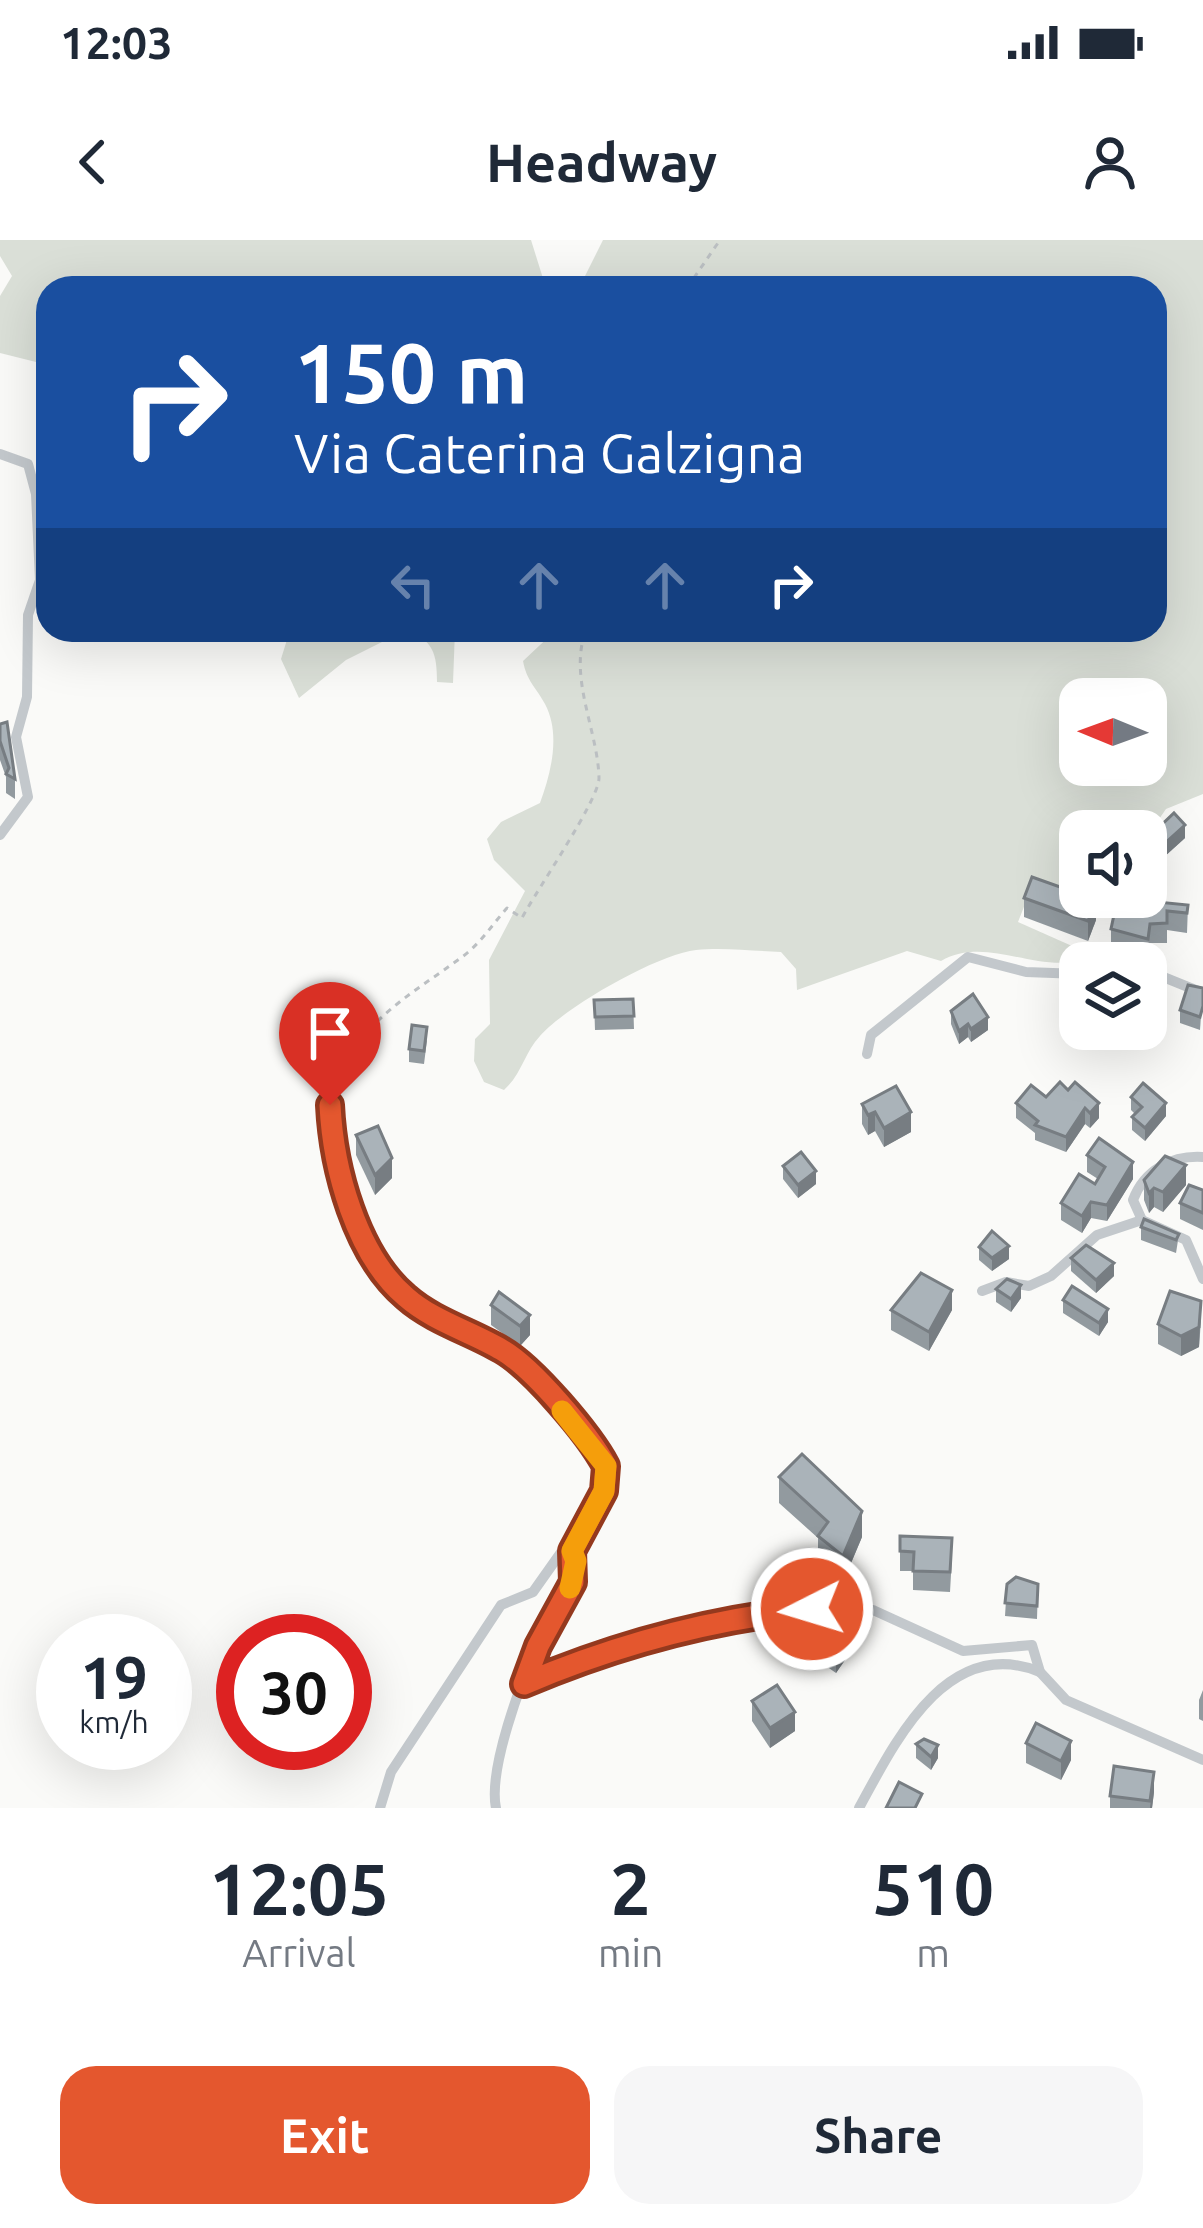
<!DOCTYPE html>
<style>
:root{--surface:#fff;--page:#f6f6f7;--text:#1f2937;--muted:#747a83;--accent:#e4572e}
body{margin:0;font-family:Ubuntu,sans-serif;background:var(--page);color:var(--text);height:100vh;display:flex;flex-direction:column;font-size:45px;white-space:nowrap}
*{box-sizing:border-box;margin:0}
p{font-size:39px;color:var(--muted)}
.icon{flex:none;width:66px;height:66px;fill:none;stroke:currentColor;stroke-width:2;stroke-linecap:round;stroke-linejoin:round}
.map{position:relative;height:1568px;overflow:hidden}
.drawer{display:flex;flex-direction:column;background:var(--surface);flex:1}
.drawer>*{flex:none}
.banner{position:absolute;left:36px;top:36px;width:1131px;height:366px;border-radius:36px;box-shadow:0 12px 48px #0002;background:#1a4fa0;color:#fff;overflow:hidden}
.needle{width:78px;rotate:271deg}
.controls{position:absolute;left:1059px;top:438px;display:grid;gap:24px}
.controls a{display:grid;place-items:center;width:108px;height:108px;border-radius:24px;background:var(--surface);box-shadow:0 12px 48px #0002;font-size:60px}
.speed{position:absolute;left:36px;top:1374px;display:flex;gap:24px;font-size:60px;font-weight:700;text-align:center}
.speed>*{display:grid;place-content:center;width:156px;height:156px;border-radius:50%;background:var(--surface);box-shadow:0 12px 48px #0002;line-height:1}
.speed small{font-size:30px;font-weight:400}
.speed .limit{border:18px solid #d22;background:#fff;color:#111}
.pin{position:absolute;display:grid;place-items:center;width:102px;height:102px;color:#fff;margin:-123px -51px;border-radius:50% 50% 50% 0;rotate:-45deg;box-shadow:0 0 12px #0007}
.pin .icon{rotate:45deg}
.me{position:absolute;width:132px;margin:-66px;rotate:265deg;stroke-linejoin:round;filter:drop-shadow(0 0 9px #0008)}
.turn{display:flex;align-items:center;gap:42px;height:252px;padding:0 60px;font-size:54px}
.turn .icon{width:156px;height:156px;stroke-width:2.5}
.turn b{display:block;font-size:84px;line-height:102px}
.lanes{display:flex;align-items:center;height:114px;padding:0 60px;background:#0003;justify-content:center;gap:60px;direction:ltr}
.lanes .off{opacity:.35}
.eta{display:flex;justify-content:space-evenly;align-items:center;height:204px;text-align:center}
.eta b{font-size:72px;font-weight:700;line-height:84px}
.action{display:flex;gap:24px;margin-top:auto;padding:24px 60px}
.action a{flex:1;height:138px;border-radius:36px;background:var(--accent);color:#fff;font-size:48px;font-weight:700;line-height:138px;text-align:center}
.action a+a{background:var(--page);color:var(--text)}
.status{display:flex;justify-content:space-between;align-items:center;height:84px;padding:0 60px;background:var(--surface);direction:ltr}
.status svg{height:33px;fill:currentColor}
header{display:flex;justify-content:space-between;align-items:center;height:156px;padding:0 60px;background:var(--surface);font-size:54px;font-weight:700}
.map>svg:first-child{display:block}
.green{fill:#dadfd7;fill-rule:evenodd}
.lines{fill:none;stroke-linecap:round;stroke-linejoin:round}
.path{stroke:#bbbfc2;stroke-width:3;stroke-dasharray:6 6;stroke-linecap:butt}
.minor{stroke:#c3c8cc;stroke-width:10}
.wall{fill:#929a9f}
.shaded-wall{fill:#777d82}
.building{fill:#aab3b9;stroke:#777d82;stroke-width:3}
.route-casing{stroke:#94391e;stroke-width:30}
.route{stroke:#e4572e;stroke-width:21}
.slow{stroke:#f59e0b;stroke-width:21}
</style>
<div class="status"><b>12:03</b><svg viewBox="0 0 49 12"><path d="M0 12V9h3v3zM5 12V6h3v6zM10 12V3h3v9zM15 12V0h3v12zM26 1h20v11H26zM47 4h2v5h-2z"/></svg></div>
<header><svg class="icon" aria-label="back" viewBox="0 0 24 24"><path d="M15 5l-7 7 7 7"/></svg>Headway<svg class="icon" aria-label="person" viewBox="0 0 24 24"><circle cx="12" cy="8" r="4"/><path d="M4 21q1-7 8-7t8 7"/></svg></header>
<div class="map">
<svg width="1203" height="1568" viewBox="0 0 1203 1568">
<rect width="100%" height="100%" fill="#fafaf8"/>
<g class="green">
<path d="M0 0H531L546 48H48V125L0 113V56L12 36 0 16Z"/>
<path d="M603 0H1203V554L1166 569 1146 598V591H1080V657H1102L1090 670 1031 649 1018 682 1072 706 1079 721C1032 731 985 696 941 721L907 711 797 750 796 729 781 712C753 711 723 707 696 710 658 714 565 767 540 796 524 813 522 834 504 850L484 842 474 821 475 799 490 784 489 720 525 651 494 620 487 599 501 582 540 563C551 533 561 494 545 464 536 447 527 442 523 421L556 390H1155V48H579ZM1080 459H1146V525H1080Z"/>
<path d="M290 390H406L346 420 299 458 281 419Z"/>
<path d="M406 390H455L453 443 437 442C437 413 433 400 406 390Z"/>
</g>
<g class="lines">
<g class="path">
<path d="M687 48 720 0"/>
<path d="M334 852C355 783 408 757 462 717 480 704 492 685 507 668L522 678C536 651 599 560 599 538 598 491 568 437 586 390"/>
</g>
<g class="minor">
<path d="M0 214 28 224 36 254 40 340 28 375 27 457 16 497 28 557 0 595"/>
<path d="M1146 730 1203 753"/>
<path d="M867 814 871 795 968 717 1026 732 1080 734"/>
<path d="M330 865C333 928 356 1015 406 1057 433 1081 472 1092 503 1110 533 1128 589 1194 606 1226L604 1251 572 1311H562L533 1352 501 1365 391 1532 380 1568"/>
<path d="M1142 980 1133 960C1144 930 1172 915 1203 917"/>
<path d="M982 1051 1006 1042 1029 1046 1051 1036 1097 995 1142 980 1186 1000 1203 1039"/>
<path d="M524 1445 597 1413 729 1377 811 1369 873 1370 963 1411 1032 1405 1040 1432 1066 1460 1203 1520"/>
<path d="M496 1568C488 1530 521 1441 538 1405 551 1377 586 1343 572 1311"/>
<path d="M859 1568C895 1502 947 1394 1040 1432"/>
</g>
</g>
<g class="wall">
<path d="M0 484 15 539V559L6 553V537L0 520Z"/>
<path d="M1153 593 1185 598 1164 617 1153 606Z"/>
<path d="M1024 658 1096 680 1088 701 1024 677Z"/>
<path d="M1188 665 1187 693 1167 690V703H1150L1148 718 1111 708V689L1124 670Z"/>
<path d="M1203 748 1200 790 1180 783V770Z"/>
<path d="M633 759 634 789 595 790 594 760Z"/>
<path d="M951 771 988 790 971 802 968 797 959 804 951 784Z"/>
<path d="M427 800 424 824 409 822V809Z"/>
<path d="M1060 842 1099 878 1090 888 1085 884 1066 912 1035 900V893L1016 878V863L1046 857Z"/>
<path d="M1131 857 1166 876 1145 901 1132 890V877L1135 874 1131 870Z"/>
<path d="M862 864 911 892 884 907 875 891 868 895 862 884Z"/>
<path d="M356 895 392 938 375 955 356 915Z"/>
<path d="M1087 915 1133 939 1107 981 1091 978 1082 993 1061 980V963L1095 944 1098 939 1087 932Z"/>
<path d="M783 926 816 944 798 958 783 939Z"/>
<path d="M1144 940 1186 945 1163 972 1154 967 1149 973 1144 960Z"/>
<path d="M1203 950V990L1180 979V963Z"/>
<path d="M1141 987 1179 994 1176 1013 1141 1000Z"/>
<path d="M979 1007 1009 1019 992 1031 979 1020Z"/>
<path d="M1071 1018 1114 1036 1096 1053 1071 1031Z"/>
<path d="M996 1049 1021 1058 1011 1072 996 1062Z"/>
<path d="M499 1052 530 1095 520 1106 491 1085V1065Z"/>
<path d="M1063 1060 1108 1082 1099 1096 1063 1073Z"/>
<path d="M891 1070H952L929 1111 891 1090Z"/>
<path d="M1201 1080 1199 1107 1181 1116 1158 1104V1084Z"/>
<path d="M779 1237 862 1297 843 1342 818 1322V1298L779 1263Z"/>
<path d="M900 1296 952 1317 950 1352 913 1350V1331H900Z"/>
<path d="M1007 1344H1038L1037 1379 1005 1376Z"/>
<path d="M806 1393 854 1407 836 1433 806 1412Z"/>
<path d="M1203 1450V1481L1199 1479V1460Z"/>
<path d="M752 1461 795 1491 770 1508 752 1481Z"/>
<path d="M1026 1503 1071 1520 1061 1540 1026 1523Z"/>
<path d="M916 1504 938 1518 931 1530 916 1518Z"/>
<path d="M1154 1552 1152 1568H1110V1556Z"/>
</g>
<g class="shaded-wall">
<path d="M1185 585V598L1164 617V604Z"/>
<path d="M1096 660V680L1088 701V681Z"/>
<path d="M988 777V790L971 802V789Z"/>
<path d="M968 784V797L959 804V791Z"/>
<path d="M1099 863V878L1090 888V873Z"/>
<path d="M1166 863V876L1145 901V888Z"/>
<path d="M1085 868V884L1066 912V897Z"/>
<path d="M875 872V891L868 895V875Z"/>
<path d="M911 872V892L884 907V888Z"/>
<path d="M392 918V938L375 955V935Z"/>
<path d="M1133 922V939L1107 981V965Z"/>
<path d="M1186 925V945L1163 972V952Z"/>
<path d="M816 931V944L798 958V945Z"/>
<path d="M1154 948V967L1149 973V953Z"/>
<path d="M1091 962V978L1082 993V976Z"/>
<path d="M1009 1006V1019L992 1031V1018Z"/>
<path d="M1114 1023V1036L1096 1053V1040Z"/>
<path d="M1021 1045V1058L1011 1072V1059Z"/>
<path d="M952 1050V1070L929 1111V1092Z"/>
<path d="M1201 1061 1199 1107 1181 1116V1096Z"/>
<path d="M1108 1069V1082L1099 1096V1083Z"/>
<path d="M530 1075V1095L520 1106V1086Z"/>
<path d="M862 1271V1297L843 1342V1316Z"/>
<path d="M854 1388V1407L836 1433V1413Z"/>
<path d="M795 1472V1491L770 1508V1488Z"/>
<path d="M1071 1501V1520L1061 1540V1521Z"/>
<path d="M938 1505V1518L931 1530V1517Z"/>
<path d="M1154 1532V1552L1152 1568H1150Z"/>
</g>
<g class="building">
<path d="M7 482 15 539 6 534 9 528 0 501V484Z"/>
<path d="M1174 573 1185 585 1164 604 1153 593Z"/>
<path d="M1032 637 1080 654V657L1096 660 1088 681 1024 658Z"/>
<path d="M1127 659 1188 665 1187 673 1167 671V683L1150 684 1148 699 1111 689 1115 670H1124Z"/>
<path d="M1188 745 1203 748V766L1200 777 1180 770Z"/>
<path d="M973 754 988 777 971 789 968 784 959 791 951 771Z"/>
<path d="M633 759 634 776 595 777 594 760Z"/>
<path d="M412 785 427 787 424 811 409 809Z"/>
<path d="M1060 842 1068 850 1075 842 1099 863 1090 873 1085 868 1066 897 1035 885 1038 881 1016 863 1031 845 1046 857Z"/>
<path d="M1143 843 1166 863 1145 888 1132 877 1142 867 1131 857Z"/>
<path d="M896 846 911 872 884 888 875 872 868 875 862 864Z"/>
<path d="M378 886 392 918 375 935 356 895Z"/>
<path d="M1099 898 1133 922 1107 965 1091 962 1082 976 1061 963 1079 934 1095 944 1105 927 1087 915Z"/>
<path d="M801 912 816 931 798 945 783 926Z"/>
<path d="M1165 916 1186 925 1163 952 1154 948 1149 953 1144 940Z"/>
<path d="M1189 945 1203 950V973L1180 963Z"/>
<path d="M1144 979 1179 994 1176 1000 1141 987Z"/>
<path d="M992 991 1009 1006 992 1018 979 1007Z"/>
<path d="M1086 1005 1114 1023 1096 1040 1071 1018Z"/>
<path d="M921 1033 952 1050 929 1092 891 1070Z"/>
<path d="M1007 1039 1021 1045 1011 1059 996 1049Z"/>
<path d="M1072 1046 1108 1069 1099 1083 1063 1060Z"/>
<path d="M1170 1051 1201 1061 1199 1087 1181 1096 1158 1084Z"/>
<path d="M499 1052 530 1075 520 1086 491 1065Z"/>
<path d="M802 1214 862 1271 843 1316 818 1296 828 1282 779 1237Z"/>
<path d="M900 1296 952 1298 950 1332 913 1331 914 1312 900 1311Z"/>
<path d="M1016 1337 1038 1344 1037 1366 1005 1363 1007 1344Z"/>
<path d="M823 1367 854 1388 836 1413 806 1393Z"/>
<path d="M777 1445 795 1472 770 1488 752 1461Z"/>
<path d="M1036 1483 1071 1501 1061 1521 1026 1503Z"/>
<path d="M924 1499 938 1505 931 1517 916 1504Z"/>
<path d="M1114 1526 1154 1532 1150 1561 1110 1556Z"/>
<path d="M899 1542 922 1554 915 1568H886Z"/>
</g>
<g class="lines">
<defs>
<path id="route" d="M330 865C333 928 356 1015 406 1057 433 1081 472 1092 502 1110 533 1128 589 1194 606 1226L604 1251 572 1311 573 1342 538 1406 524 1444C618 1404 710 1379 812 1369"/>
</defs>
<use href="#route" class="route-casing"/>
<use href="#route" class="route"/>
<path class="slow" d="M562 1171 606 1226 604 1251 572 1311 576 1321 570 1348"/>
</g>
</svg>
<div class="controls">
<a><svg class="needle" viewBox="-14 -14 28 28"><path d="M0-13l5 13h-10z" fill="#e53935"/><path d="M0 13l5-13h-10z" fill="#747a83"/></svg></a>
<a><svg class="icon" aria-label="sound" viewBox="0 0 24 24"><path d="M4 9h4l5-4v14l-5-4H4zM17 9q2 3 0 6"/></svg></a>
<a><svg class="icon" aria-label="layers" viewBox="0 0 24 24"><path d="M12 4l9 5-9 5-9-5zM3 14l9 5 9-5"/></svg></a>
</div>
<div class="speed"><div>19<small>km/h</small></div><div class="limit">30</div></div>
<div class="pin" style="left:330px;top:865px;background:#d93025"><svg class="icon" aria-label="arrive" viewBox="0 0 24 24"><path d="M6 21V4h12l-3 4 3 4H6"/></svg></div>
<svg class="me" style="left:812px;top:1369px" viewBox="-20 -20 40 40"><circle r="17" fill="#e4572e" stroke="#fff" stroke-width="3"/><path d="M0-11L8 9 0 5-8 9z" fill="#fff"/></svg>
<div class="banner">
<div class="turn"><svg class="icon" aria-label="right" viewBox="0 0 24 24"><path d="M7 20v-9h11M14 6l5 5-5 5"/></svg><div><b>150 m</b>Via Caterina Galzigna</div></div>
<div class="lanes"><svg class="icon off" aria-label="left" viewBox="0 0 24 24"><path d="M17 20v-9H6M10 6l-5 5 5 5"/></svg><svg class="icon off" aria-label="ahead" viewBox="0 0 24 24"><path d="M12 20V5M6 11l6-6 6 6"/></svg><svg class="icon off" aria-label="ahead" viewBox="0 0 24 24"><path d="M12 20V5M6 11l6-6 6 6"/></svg><svg class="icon" aria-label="right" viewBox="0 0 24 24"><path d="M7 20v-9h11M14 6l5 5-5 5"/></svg></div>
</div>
</div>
<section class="drawer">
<div class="eta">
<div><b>12:05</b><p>Arrival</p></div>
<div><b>2</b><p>min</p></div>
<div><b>510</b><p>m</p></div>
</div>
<div class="action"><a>Exit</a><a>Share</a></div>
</section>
